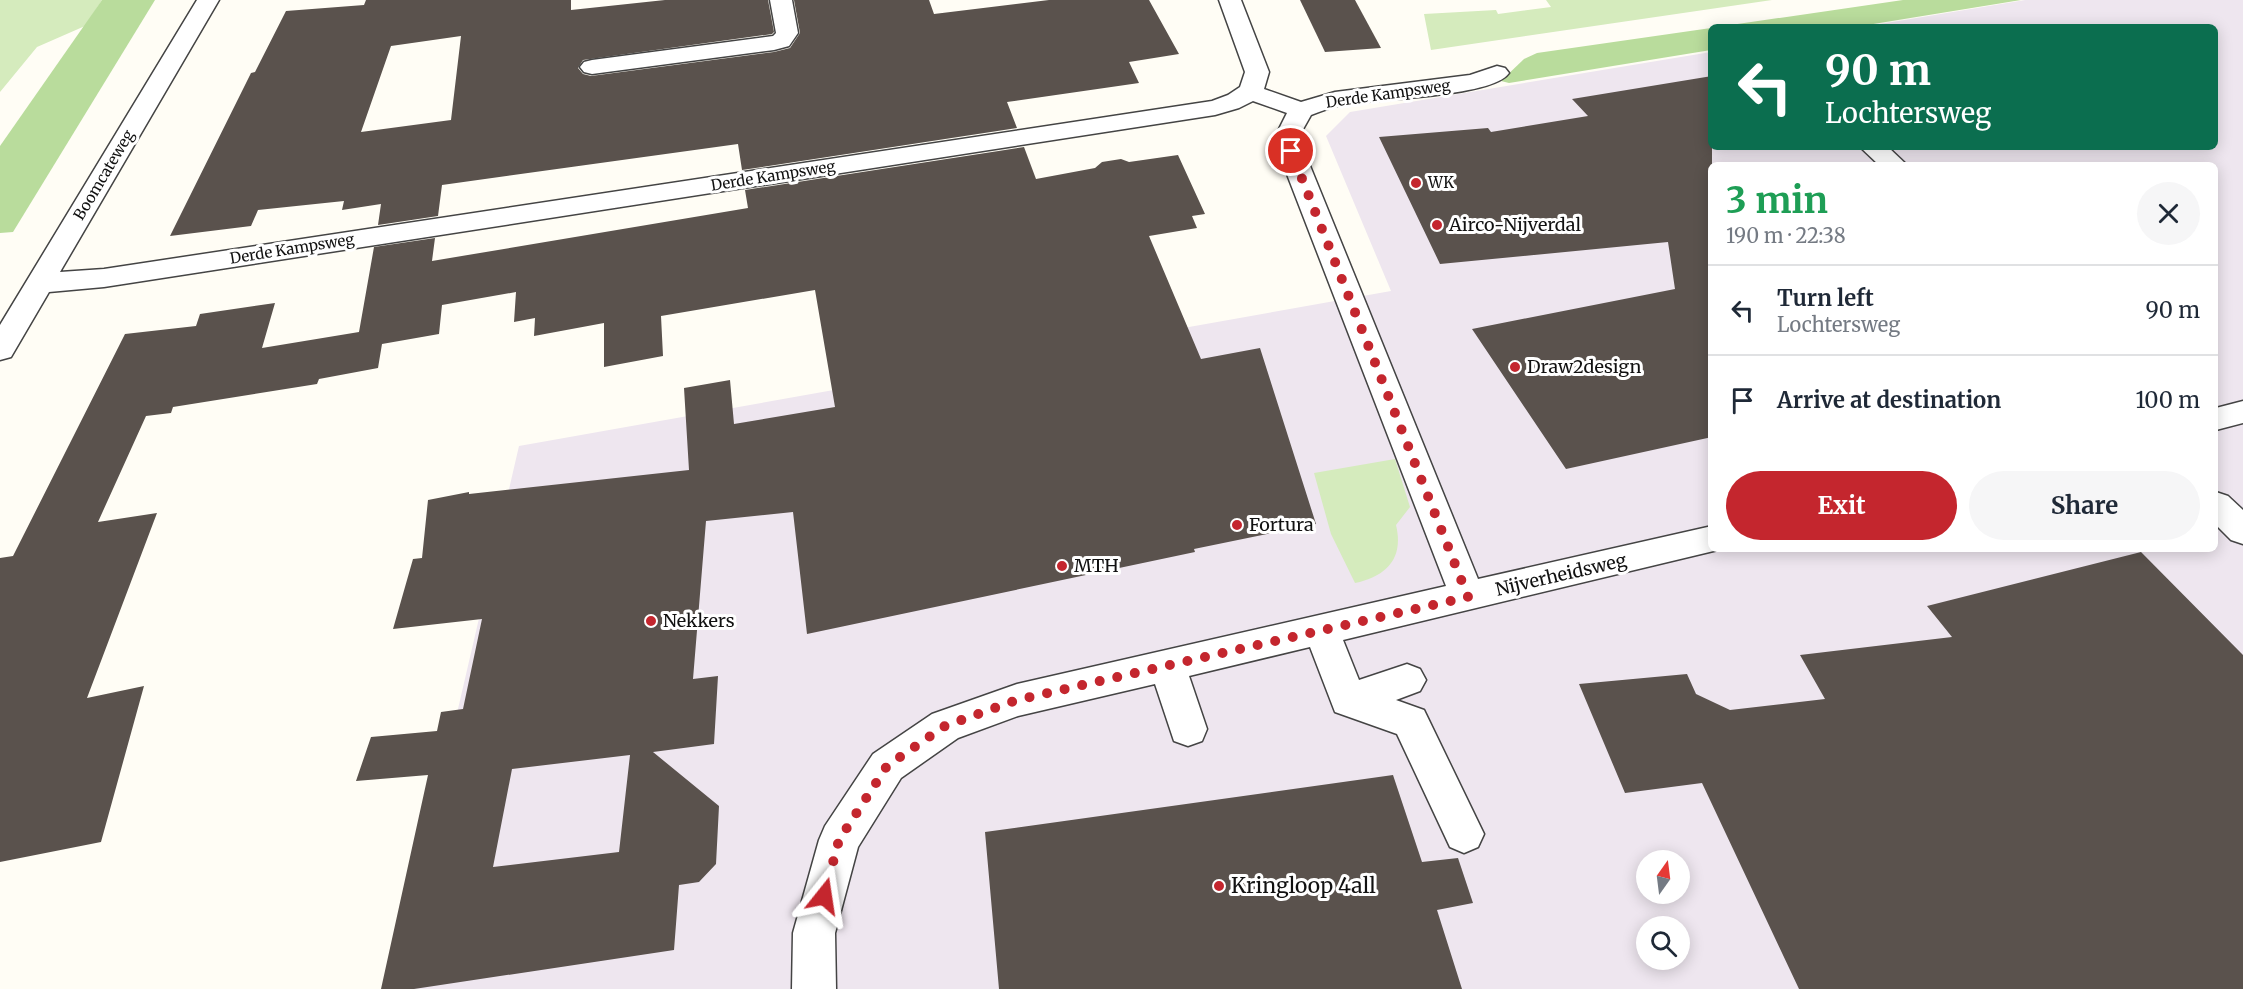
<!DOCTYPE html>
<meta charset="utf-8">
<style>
:root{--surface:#fff;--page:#f6f6f7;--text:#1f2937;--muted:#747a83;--line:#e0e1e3;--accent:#c4262e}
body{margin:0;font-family:Merriweather,serif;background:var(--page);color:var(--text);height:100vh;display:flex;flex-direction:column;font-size:22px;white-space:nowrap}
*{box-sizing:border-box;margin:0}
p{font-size:20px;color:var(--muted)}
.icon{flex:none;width:33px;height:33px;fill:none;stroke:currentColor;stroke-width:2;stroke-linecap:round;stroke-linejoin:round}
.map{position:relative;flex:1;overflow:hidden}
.sheet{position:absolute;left:1708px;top:162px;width:510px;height:390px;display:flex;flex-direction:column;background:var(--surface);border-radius:9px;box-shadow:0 3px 15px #0003}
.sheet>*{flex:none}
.guide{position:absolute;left:1708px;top:24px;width:510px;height:126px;border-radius:9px;box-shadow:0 3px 15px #0003;background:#0b6e4f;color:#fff;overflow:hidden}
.needle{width:39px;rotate:14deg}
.buttons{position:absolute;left:1636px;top:850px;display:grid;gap:12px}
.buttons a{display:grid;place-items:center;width:54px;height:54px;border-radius:50%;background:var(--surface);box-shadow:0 3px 15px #0003;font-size:30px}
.pin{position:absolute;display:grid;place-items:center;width:51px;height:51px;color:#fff;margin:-26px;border:3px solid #fff;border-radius:50%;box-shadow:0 2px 6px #0007}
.me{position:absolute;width:66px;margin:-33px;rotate:15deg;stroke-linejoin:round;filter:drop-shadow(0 0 4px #0008)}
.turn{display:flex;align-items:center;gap:21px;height:126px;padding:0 18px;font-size:27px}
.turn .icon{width:78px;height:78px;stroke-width:2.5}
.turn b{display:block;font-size:42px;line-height:51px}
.round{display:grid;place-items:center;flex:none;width:63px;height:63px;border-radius:32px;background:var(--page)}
.head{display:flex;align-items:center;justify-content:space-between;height:102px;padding:0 18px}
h1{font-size:36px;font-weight:700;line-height:45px;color:#1e9e55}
.cta{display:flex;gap:12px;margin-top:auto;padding:12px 18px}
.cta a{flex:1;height:69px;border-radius:36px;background:var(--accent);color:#fff;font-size:24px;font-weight:700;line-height:69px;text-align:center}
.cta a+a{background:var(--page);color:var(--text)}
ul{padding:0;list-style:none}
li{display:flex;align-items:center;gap:18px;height:90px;padding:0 18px;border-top:2px solid var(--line)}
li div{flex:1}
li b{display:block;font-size:22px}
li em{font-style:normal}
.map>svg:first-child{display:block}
.industrial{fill:#eee6ef;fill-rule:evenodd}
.green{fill:#d5ebbd}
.forest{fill:#b9dc9c}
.building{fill:#5a524d;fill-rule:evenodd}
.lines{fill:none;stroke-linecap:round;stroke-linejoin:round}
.minor-casing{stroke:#444;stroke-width:3}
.minor{fill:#fff;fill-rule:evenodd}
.route{stroke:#c4262e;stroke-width:10;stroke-dasharray:0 18}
.poi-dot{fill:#c4262e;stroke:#fff;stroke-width:2}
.labels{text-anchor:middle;stroke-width:6;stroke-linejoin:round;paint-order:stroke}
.far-street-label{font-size:15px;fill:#111;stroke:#fff}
.far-poi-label{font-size:15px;fill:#111;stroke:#fff;text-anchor:start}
.poi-label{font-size:18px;fill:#111;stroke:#fff;text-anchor:start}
.street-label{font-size:18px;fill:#111;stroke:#fff}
.near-poi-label{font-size:21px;fill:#111;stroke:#fff;text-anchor:start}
</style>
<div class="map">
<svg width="2243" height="989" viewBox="0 0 2243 989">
<rect width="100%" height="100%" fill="#fffdf5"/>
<path class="industrial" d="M2025 0H2243V989H393L519 446 1391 291 1326 136 1350 112 1711 52 1712 147H2216V27H1862ZM1712 165H2216V549H1712ZM1647 861H1680V894H1647ZM1647 927H1680V960H1647Z"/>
<g class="green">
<path d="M0 0H102L85 26 37 47 0 92Z"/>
<path d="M1546 0H1772L1431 50 1424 14 1496 10 1498 14 1551 7Z"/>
<path d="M1395 459 1410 507 1396 525C1404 558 1387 576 1355 583L1331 534 1314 473Z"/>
</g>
<g class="forest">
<path d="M102 0H155L13 232 0 233V146Z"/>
<path d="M1903 0H2021L1855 27H1717Z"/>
<path d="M1711 28V50L1509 83 1501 81 1524 59 1537 53Z"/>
</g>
<g class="building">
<path d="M366 0H571V10L665 0H768L774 32 772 34 583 60 578 68 583 74 591 76 774 52 790 48 800 33 794 0H929L934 14 1049 0H1149L1179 54 1129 62 1139 83 1007 102 1017 128 742 170 738 144 442 185 438 216 378 225 381 204 342 210 344 201 258 210 251 226 170 236 251 73 255 72 286 11 364 5ZM461 36 451 120 361 132 391 46Z"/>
<path d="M1300 0H1355L1381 48 1325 52Z"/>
<path d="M1712 76V437L1566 469 1472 329 1675 289 1668 242 1440 264 1379 137 1488 128 1491 132 1588 116 1572 99Z"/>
<path d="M1024 147 1036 179 1095 168 1102 162 1121 159 1129 162 1178 155 1205 214 1192 216 1197 228 1149 236 1201 359 1260 348 1316 524 1194 549 1195 552 807 634 793 512 706 521 693 679 718 676 714 744 653 752 719 806 716 864 699 882 679 885 674 950 414 989H381L428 775 356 781 371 737 437 731 441 712 463 709 482 619 393 629 413 559 422 558 428 500 469 492V494L689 470 684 388 730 380 734 424 835 407 815 290 661 316 663 356 604 367V323L534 336 535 318 514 322 516 292 442 305 439 334 382 344 378 368 319 379 317 384 173 407 171 413 146 416 98 522 157 513 87 698 144 686 101 842 0 862V558L13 556 125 334 196 326 200 314 275 303 262 348 359 332 374 247 435 238 432 261 748 208 745 190ZM630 755 619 852 493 867 512 769Z"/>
<path d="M2141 552 2243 655V989H1799L1702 783 1625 793 1579 684 1687 674 1696 694 1730 710 1825 699 1800 655 1952 637 1927 606Z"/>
<path d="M1393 775 1422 862 1458 858 1473 903 1437 910 1462 989H999L985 832Z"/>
</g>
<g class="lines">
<defs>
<g id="minor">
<path d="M197 0H219L60 272 104 269 1212 101 1228 95 1240 87 1245 72 1219 0H1241L1269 72 1264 89 1301 102 1335 92 1470 75 1497 66 1505 68 1509 73C1492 98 1371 98 1337 106 1328 108 1320 112 1311 115L1302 131 1304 151 1478 579 1712 526V549H1722L1343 640 1359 680 1407 664 1420 669 1426 680 1420 691 1396 700 1424 710 1484 834 1478 847 1464 853 1450 847 1397 734 1335 712 1310 647 1189 676 1207 729 1202 741 1188 746 1174 741 1155 684 1018 716 958 738 901 778 858 847 835 933 836 989H792L793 933 819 840 825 826 873 754 932 714 1017 684 1446 586 1278 151V131L1287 113 1253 101 1239 108 1215 115 104 287 49 292 11 357 0 360V325Z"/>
<path d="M770 0H792L798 33 789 46 774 50 592 74 584 72 580 67 584 62 592 60 773 36 776 33Z"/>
<path d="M1860 147H1888L1907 165H1879Z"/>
<path d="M2243 401V423L2216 430V408Z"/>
<path d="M2216 492 2228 496 2243 510V544L2231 540 2216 525Z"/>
</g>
</defs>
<use href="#minor" class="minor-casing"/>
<use href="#minor" class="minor"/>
</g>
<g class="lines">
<path class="route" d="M824 896 839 840 887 766 945 726 1017 700 1468 597 1291 151"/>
</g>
<g class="poi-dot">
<circle cx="1416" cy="183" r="6"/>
<circle cx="1437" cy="225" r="6"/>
<circle cx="1515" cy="367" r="6"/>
<circle cx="1237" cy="525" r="6"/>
<circle cx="1062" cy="566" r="6"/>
<circle cx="651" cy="621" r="6"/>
<circle cx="1219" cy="886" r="6"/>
</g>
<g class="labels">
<g class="far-street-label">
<text transform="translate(1388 94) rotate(-8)" y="5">Derde Kampsweg</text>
<text transform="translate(104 175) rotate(-59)" y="5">Boomcateweg</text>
<text transform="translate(773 176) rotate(-9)" y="5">Derde Kampsweg</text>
<text transform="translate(292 249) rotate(-9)" y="5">Derde Kampsweg</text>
</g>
<g class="far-poi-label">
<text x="1428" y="188">WK</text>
</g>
<g class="poi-label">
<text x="1449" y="231">Airco-Nijverdal</text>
<text x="1527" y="373">Draw2design</text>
<text x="1249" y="531">Fortura</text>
<text x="1074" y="572">MTH</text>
<text x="663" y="627">Nekkers</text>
</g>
<g class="street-label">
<text transform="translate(1561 575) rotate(-13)" y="6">Nijverheidsweg</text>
</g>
<g class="near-poi-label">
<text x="1231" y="893">Kringloop 4all</text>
</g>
</g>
</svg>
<div class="buttons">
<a><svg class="needle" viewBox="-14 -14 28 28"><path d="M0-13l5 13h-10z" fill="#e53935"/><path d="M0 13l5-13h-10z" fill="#747a83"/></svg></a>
<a><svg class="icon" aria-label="search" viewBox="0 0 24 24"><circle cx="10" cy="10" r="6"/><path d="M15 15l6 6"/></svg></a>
</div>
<div class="pin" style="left:1291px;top:151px;background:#d93025"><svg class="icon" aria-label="arrive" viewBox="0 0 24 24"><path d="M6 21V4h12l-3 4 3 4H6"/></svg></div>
<svg class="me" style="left:824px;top:896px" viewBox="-20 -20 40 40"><path d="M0-17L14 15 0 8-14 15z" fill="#c4262e" stroke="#fff" stroke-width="4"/></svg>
<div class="guide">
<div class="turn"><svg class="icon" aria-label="left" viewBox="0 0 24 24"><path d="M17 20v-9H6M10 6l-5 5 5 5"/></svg><div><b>90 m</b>Lochtersweg</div></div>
</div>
<section class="sheet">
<div class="head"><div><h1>3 min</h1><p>190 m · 22:38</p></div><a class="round"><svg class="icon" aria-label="close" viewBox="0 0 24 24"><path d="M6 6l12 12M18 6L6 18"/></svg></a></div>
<ul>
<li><svg class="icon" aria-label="left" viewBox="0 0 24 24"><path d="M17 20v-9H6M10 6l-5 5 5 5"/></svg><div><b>Turn left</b><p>Lochtersweg</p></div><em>90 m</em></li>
<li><svg class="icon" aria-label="arrive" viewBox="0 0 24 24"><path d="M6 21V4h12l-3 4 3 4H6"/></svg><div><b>Arrive at destination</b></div><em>100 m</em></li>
</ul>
<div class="cta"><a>Exit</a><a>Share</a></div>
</section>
</div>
